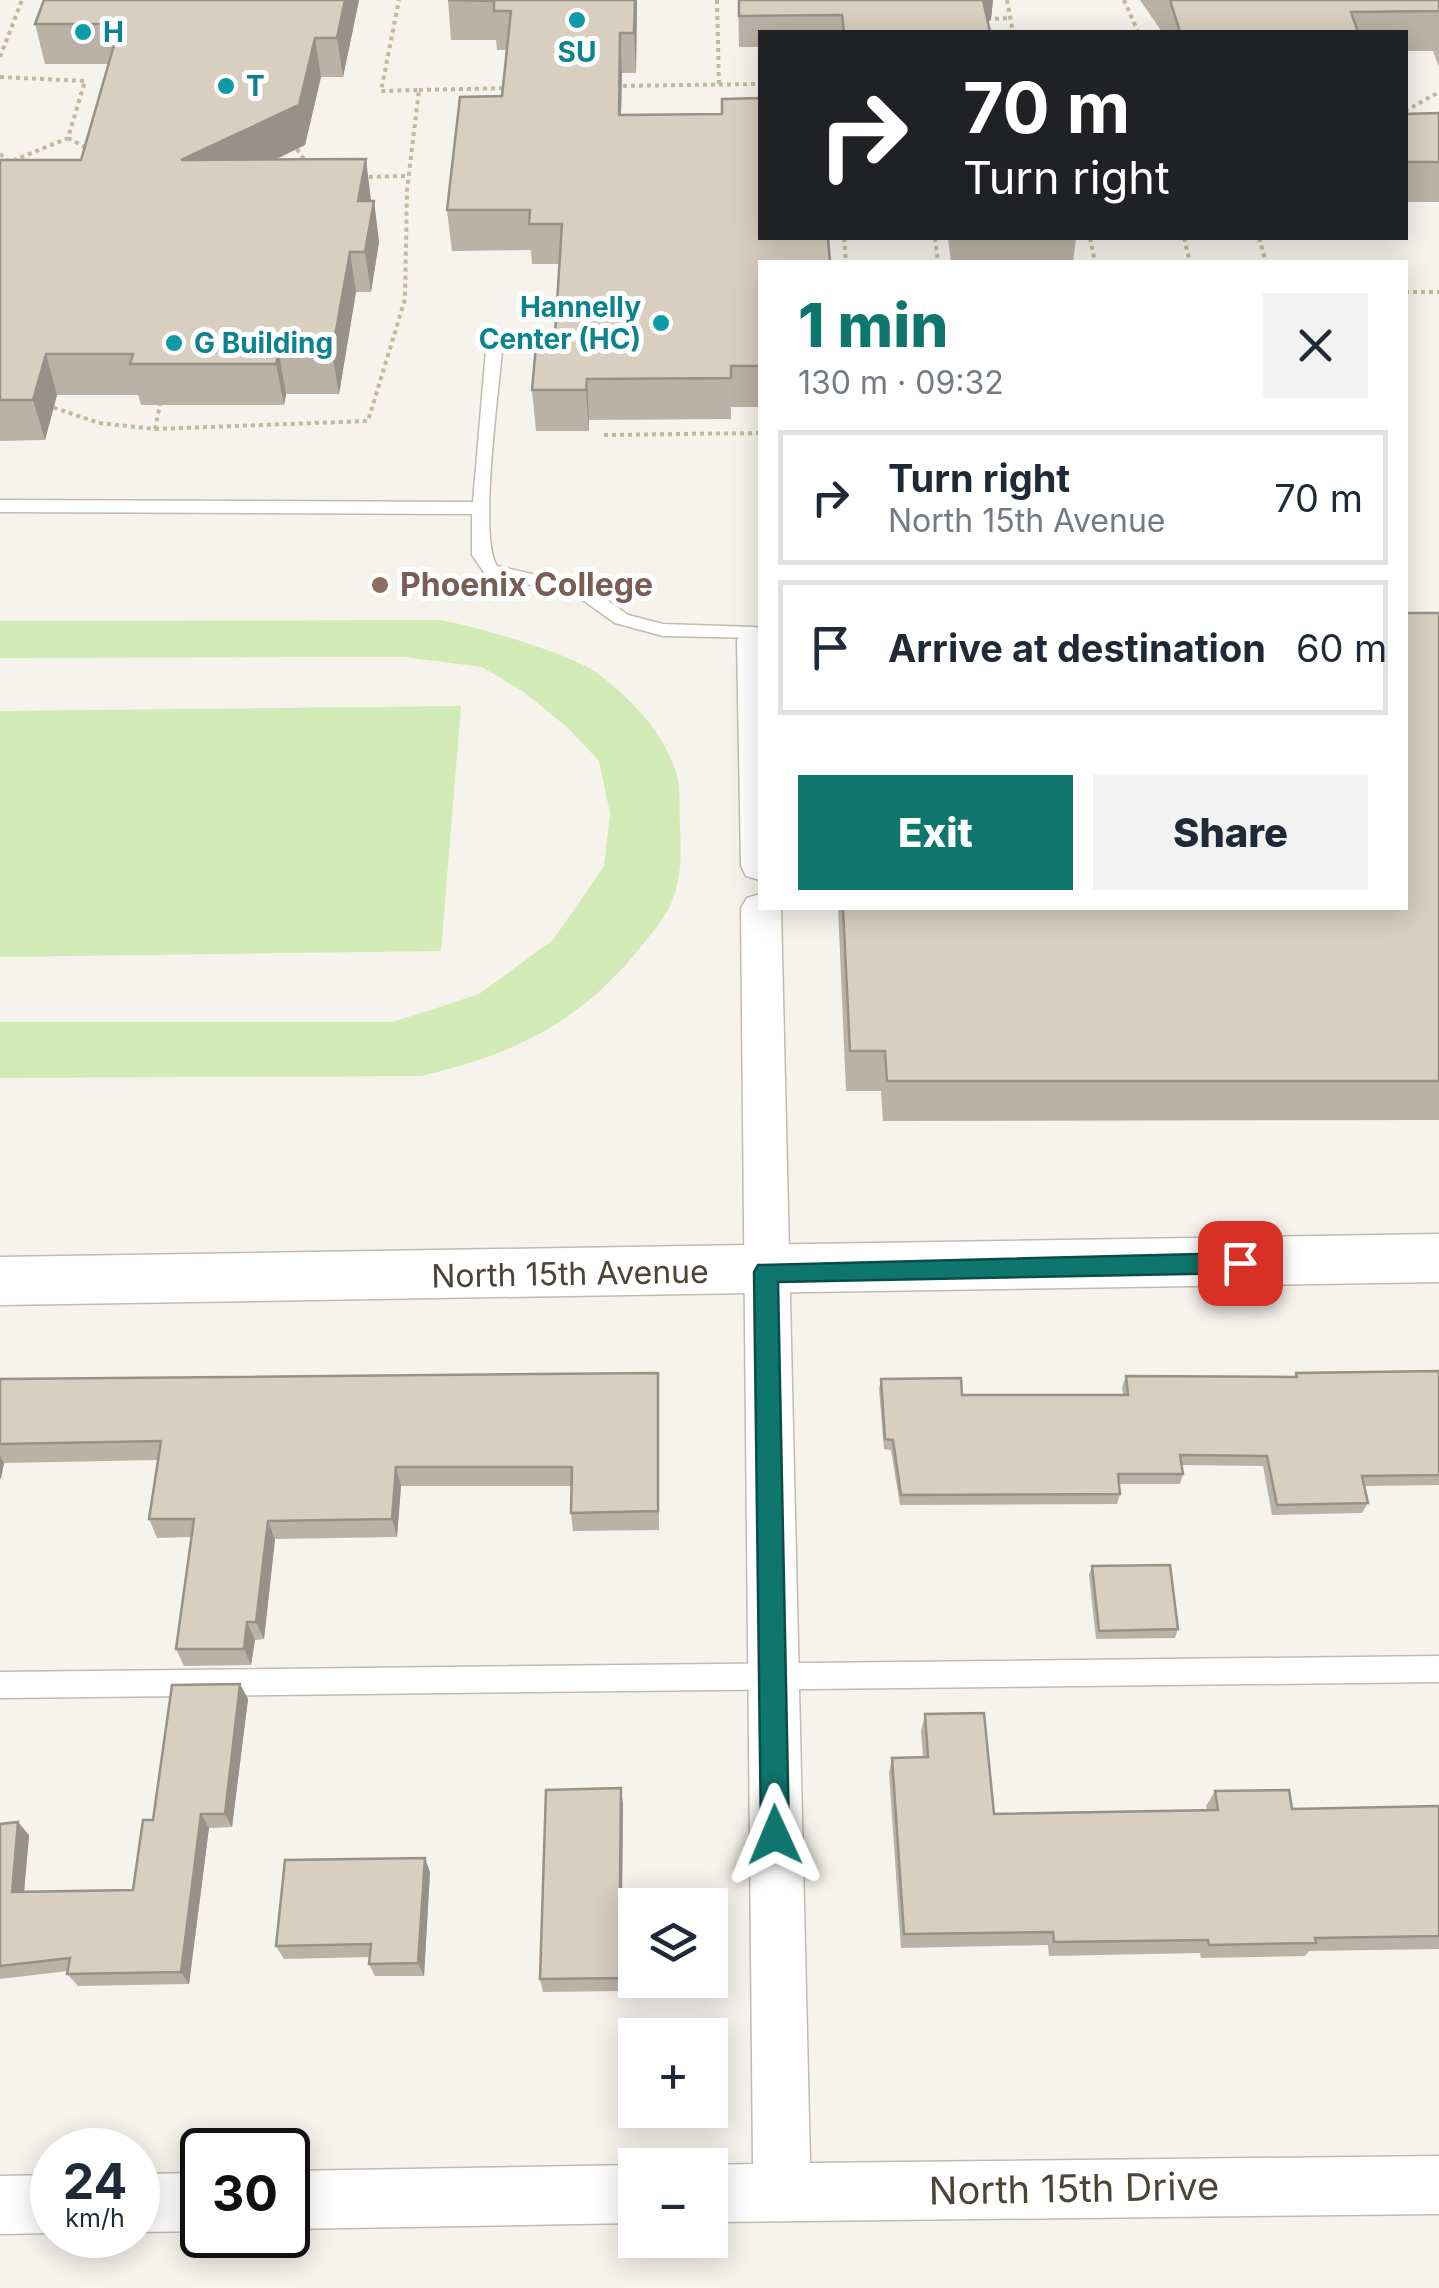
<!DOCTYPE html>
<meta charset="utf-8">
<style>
:root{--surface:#fff;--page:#f2f2f3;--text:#1f2937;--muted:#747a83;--line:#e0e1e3;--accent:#0f766e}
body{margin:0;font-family:Inter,sans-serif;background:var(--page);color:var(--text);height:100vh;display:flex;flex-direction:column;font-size:38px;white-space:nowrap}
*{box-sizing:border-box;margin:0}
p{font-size:32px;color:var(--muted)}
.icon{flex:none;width:55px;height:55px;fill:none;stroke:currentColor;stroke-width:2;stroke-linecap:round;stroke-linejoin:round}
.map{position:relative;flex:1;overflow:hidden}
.side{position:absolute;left:758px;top:260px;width:650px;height:650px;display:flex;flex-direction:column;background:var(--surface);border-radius:0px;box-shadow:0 5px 25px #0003}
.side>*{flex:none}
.guide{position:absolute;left:758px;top:30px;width:650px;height:210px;border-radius:0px;box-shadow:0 5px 25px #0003;background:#202124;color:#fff;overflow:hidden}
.buttons{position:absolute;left:618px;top:1888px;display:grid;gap:20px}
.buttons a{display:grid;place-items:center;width:110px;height:110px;border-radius:0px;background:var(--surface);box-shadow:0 5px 25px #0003;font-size:50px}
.speed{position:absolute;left:30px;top:2128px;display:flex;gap:20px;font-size:50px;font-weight:700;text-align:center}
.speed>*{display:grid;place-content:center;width:130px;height:130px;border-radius:50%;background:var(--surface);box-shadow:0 5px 25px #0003;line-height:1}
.speed small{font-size:25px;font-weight:400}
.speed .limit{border:5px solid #111;border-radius:15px;background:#fff;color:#111}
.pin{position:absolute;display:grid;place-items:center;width:85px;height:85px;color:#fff;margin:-42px;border-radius:20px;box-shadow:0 5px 15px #0006}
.me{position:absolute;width:110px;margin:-55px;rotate:359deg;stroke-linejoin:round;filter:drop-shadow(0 0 8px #0008)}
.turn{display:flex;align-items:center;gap:35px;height:210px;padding:0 40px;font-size:45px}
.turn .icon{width:130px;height:130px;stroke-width:2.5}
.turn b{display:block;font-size:70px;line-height:85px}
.round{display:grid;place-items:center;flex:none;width:105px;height:105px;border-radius:0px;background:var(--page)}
.head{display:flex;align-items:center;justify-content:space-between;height:170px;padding:0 40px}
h1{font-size:60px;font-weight:800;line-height:75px;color:var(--accent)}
.button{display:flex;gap:20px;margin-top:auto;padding:20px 40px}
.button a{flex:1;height:115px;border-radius:0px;background:var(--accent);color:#fff;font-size:40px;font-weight:800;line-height:115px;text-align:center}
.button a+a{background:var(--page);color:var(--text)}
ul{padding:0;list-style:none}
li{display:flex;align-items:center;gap:30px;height:135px;margin:0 20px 15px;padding:0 20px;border:5px solid var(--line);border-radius:0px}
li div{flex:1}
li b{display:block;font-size:38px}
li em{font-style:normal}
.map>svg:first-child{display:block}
.green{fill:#d2eab5}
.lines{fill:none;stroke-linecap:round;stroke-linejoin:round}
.service-casing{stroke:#c2bbae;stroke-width:3}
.minor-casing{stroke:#c2bbae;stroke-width:3}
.tertiary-casing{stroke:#c2bbae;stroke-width:3}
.path{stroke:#c4b79f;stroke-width:4;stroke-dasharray:4 4;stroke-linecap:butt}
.service{fill:#fff;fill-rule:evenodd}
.minor{fill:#fff;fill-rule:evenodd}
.tertiary{fill:#fff;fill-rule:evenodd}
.wall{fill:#bab2a6}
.shaded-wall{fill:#979187}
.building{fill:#d8cfc1;stroke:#979187;stroke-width:2.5}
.route{fill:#0f766e;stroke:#0a4d48;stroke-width:2.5}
.culture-dot{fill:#0f9aa8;stroke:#fff;stroke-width:4}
.education-dot{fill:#8d6e63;stroke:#fff;stroke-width:4}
.labels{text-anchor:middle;stroke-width:10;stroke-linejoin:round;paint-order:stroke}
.far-culture-label{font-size:28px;font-weight:bold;fill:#0d838f;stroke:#fff;text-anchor:start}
.education-label{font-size:32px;font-weight:bold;fill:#785e54;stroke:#fff;text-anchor:start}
.street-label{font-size:32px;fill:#4b4439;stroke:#fff}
.near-street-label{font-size:38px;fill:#4b4439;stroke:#fff}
</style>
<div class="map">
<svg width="1439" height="2288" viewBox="0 0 1439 2288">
<rect width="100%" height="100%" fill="#f6f3ec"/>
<g class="green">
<path d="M439 620C472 625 572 654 597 673 630 698 663 731 676 772 681 787 679 808 680 824 681 849 682 875 673 899 666 917 651 934 639 949 579 1023 513 1055 421 1076L0 1078V1022H392L431 1010 479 994 553 940 604 866 610 813 599 761 568 728 524 692 482 667 404 657 0 658V621Z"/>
<path d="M461 706 441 951 0 957V711Z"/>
</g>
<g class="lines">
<defs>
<g id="service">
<path d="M494 345 502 350C499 391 478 537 497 566L589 587 628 615 663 624 755 627 760 628V638L663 636 615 623 577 596 485 574 472 555V514L0 512V500L473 502 486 350Z"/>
<path d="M1439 1656V1682L0 1698V1672Z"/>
</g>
<g id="minor">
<path d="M755 628 760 630V880L746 876 741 866 737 640 743 632Z"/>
<path d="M760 894V908H781L810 2163 1439 2156V2214L710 2222 708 2165 753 2164 741 908 747 898Z"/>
<path d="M635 2165V2223L288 2229V2171Z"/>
<path d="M202 2173V2231L138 2232V2174Z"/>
<path d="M52 2175V2233L0 2234V2176Z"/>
</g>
<path id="tertiary" d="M1439 1234V1282L0 1305V1257Z"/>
</defs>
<use href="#service" class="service-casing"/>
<use href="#minor" class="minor-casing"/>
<use href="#tertiary" class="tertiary-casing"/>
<g class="path">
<path d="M717 0 719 85"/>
<path d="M1007 0 1013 32"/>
<path d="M1124 0 1138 32"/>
<path d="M987 19 1011 18"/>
<path d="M0 57 22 0"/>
<path d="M0 77 85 81 68 138 10 162 0 154"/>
<path d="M615 86 760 84"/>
<path d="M419 90 508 88"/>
<path d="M1405 111 1439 92"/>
<path d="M68 138 92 151"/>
<path d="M297 149 308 165"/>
<path d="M361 177 409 176"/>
<path d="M844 238 846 262"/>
<path d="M935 238 938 262"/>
<path d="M1090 238 1095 262"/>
<path d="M1184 238 1190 262"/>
<path d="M1259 238 1266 262"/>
<path d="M1405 292H1439"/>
<path d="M46 405 99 423 155 429 160 405"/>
<path d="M155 429 368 421 405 299 407 190 419 90 381 91 399 0"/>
<path d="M604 435 760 433"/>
</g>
<use href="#service" class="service"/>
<use href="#minor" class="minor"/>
<use href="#tertiary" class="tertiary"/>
</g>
<g class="wall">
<path d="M44 0H359L343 77H321L305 145 275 160 374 201 379 242 371 292H356L339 394H286L284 405H141L138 395H57L45 440 0 441V160H81L109 64H45L35 24Z"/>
<path d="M448 0H637L636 73H622L621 115 760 262V407H731V419L589 420V431H536L532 390 555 334 560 264H532L531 250 452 251 447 210 502 96 507 50H497L496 40H451Z"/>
<path d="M738 0H993L991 19 988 22 990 32H760V47H739Z"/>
<path d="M1140 0H1439V67L1433 51H1405V32H1162Z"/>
<path d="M1439 113V202H1405V114Z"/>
<path d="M948 238H1076L1073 262H951Z"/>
<path d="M1439 613V1120L883 1121 881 1091H846L838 908H1405Z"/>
<path d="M1439 1371V1485L1364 1486 1368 1503 1362 1513 1272 1515 1263 1466 1182 1465 1183 1474 1180 1484H1119L1120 1494 1117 1504 900 1505 891 1450 884 1449 879 1389 881 1379 962 1395H1123L1122 1387 1126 1376 1295 1377 1296 1373Z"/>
<path d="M658 1373 659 1530 573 1531 571 1513V1486H401L397 1537 275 1539 264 1639 255 1640 251 1665 184 1666 176 1649 191 1537 157 1538 149 1519 158 1460 4 1463 0 1479V1379Z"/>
<path d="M1092 1566 1178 1629 1175 1638 1096 1639 1089 1575Z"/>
<path d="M240 1684 248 1699 232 1827 209 1828 189 1984 78 1986 67 1974 68 1971 0 1979V1824L29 1835 24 1892 133 1890 153 1820Z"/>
<path d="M925 1714 994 1814 1207 1810 1206 1806 1215 1791 1292 1809 1439 1806V1949L1309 1951 1305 1956 1201 1958 1200 1953 1049 1956 1048 1945 901 1948 889 1773 892 1758 923 1757 921 1731Z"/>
<path d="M623 1804 621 1991 543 1992 540 1979Z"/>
<path d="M430 1872 424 1976H375L369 1964 370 1957 284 1959 276 1946Z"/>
</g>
<g class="shaded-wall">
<path d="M345 0H359L343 77 337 38Z"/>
<path d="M635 0H637L636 73 634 33Z"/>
<path d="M983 0H993L991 19 980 30Z"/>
<path d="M620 33 622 73 620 155 619 115Z"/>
<path d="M315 38 321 77 305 145 190 200 181 160Z"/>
<path d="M366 159 371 200 364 242 358 201Z"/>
<path d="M374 201 379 242 371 292 365 252Z"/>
<path d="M350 252 356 292 339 394 332 353Z"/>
<path d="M279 353 286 394 284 405 276 364Z"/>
<path d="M46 354 57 395 45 440 33 400Z"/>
<path d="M587 379 589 420V431L586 390Z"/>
<path d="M0 1456 4 1463 1 1479 0 1478Z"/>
<path d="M396 1467 401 1486 397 1537 392 1519Z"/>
<path d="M268 1521 275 1539 264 1639 256 1622Z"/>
<path d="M247 1622 255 1640 251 1665 244 1649Z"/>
<path d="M240 1684 248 1699 232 1827 225 1814Z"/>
<path d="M621 1788 623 1804 621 1991 619 1978Z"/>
<path d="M201 1814 209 1828 189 1984 181 1972Z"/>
<path d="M18 1822 29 1835 23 1904 12 1892Z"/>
<path d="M425 1858 430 1872 424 1976 418 1963Z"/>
</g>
<g class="building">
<path d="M44 0H345L337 38H315L299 105 181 160 366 159 358 201H374L365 252H350L332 353H279L276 364H130L133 354H46L33 400H0V160H81L120 24H35Z"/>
<path d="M448 0H635L634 33H620L619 115 722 114V99L760 98V238H828L830 262H760V366H731V378L587 379 586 390H532L537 334H555L562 224H529L530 210H447L460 97 502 96 511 11H494V1Z"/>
<path d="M739 0H983L990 32H844L842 15 739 16Z"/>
<path d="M1170 0H1439V11L1351 12 1358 32H1180Z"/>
<path d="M1439 113V162H1405V114Z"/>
<path d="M1405 613H1439V1081H887L885 1051H850L843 908H1405Z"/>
<path d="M1439 1371V1475L1362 1476 1368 1503 1277 1505 1267 1456 1180 1455 1183 1474H1118L1120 1494 901 1495 893 1440 885 1439 881 1379 961 1378 962 1395H1128L1126 1376 1297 1377 1296 1373Z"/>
<path d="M658 1373V1511L571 1513 572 1467H396L392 1519 268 1521 256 1622H247L244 1649H176L194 1519H149L161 1441 0 1444V1379Z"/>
<path d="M1170 1565 1178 1629 1099 1631 1092 1566Z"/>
<path d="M240 1684 225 1814H201L181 1972 67 1974 70 1958 0 1966V1824L18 1822 12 1892 133 1890 143 1820H153L172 1685Z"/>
<path d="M984 1713 994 1814 1218 1810 1215 1791 1289 1790 1292 1809 1439 1806V1936L1315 1938 1316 1943 1209 1945 1208 1940 1054 1942 1053 1932 904 1934 892 1758 928 1757 925 1714Z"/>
<path d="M621 1788 619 1978 540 1979 546 1790Z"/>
<path d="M425 1858 418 1963 369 1964 371 1944 276 1946 285 1860Z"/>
</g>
<path class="route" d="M1240 1253 1248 1256 1252 1263 1248 1270 1240 1273 778 1282 789 1835 785 1845 775 1849 765 1845 761 1835 754 1272 758 1265Z"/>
<g class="culture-dot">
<circle cx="577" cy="20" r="10"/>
<circle cx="83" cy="32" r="10"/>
<circle cx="226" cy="86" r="10"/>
<circle cx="661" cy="323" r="10"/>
<circle cx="174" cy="343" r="10"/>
</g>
<circle class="education-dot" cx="380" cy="585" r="10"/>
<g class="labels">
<g class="far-culture-label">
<text x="103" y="42">H</text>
<text x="577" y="62" text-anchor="middle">SU</text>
<text x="246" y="96">T</text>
<text x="641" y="317" text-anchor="end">Hannelly<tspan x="641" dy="32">Center (HC)</tspan></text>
<text x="194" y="353">G Building</text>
</g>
<g class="education-label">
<text x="400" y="596">Phoenix College</text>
</g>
<g class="street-label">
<text transform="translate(570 1274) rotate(-1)" y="11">North 15th Avenue</text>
</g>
<g class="near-street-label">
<text transform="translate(1074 2189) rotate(-1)" y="13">North 15th Drive</text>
</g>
</g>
</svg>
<div class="buttons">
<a><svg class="icon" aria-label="layers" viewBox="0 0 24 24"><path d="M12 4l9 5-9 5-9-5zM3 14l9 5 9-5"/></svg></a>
<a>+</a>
<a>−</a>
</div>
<div class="speed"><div>24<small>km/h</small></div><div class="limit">30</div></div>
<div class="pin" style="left:1240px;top:1263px;background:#d93025"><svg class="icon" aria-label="arrive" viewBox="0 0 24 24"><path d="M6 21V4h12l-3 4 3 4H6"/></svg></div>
<svg class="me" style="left:775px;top:1835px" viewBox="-20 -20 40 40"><path d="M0-17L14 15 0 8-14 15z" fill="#0f766e" stroke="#fff" stroke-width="4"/></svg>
<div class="guide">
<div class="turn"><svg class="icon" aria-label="right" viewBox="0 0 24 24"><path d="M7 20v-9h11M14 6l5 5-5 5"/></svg><div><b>70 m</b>Turn right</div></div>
</div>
<section class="side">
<div class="head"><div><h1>1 min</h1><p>130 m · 09:32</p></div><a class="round"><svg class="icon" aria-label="close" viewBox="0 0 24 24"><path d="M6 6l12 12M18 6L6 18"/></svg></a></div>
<ul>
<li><svg class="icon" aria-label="right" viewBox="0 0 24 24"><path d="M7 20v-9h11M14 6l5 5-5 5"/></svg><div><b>Turn right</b><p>North 15th Avenue</p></div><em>70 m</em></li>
<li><svg class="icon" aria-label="arrive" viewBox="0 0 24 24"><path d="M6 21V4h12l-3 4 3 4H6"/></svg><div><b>Arrive at destination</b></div><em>60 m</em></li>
</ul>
<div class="button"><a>Exit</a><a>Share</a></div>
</section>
</div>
